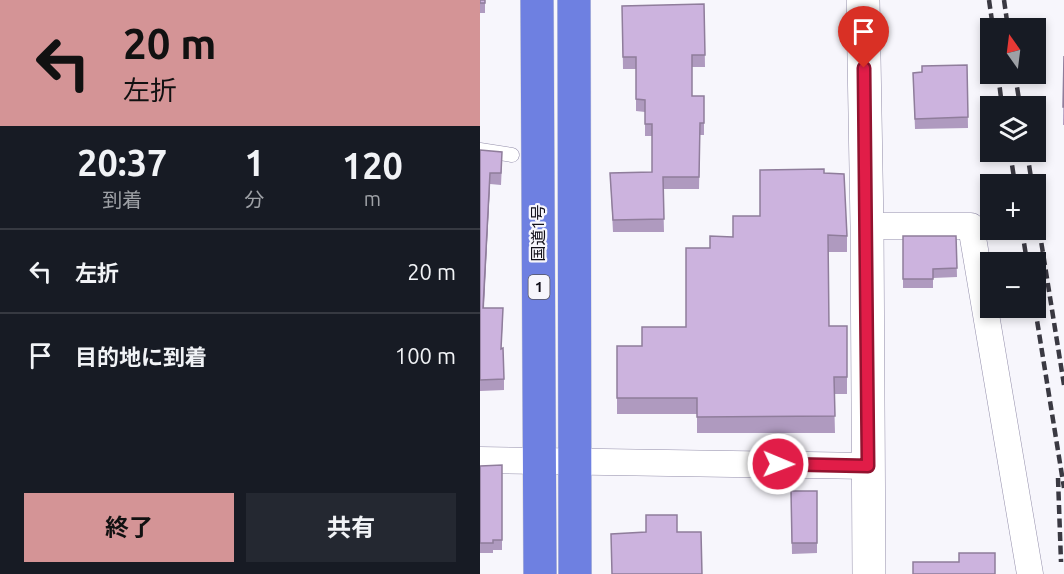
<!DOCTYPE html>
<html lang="ja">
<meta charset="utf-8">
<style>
:root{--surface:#171b24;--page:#242831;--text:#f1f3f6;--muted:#9ea1a6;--line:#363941;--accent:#d49496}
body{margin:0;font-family:Ubuntu,"Noto Sans JP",sans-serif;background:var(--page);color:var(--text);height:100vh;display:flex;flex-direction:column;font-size:22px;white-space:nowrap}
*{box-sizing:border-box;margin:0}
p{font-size:20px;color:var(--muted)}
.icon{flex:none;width:33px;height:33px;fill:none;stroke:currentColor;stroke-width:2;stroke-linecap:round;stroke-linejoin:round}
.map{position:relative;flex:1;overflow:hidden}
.panel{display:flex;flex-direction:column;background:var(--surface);width:480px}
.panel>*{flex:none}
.guide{background:#d49496;color:#111;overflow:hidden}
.needle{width:39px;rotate:346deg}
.controls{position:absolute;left:500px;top:18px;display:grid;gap:12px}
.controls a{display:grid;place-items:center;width:66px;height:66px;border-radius:0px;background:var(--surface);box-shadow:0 3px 9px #0003;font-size:30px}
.pin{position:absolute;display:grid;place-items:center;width:51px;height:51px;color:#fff;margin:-62px -26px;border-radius:50% 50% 50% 0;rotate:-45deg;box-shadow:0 0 6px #0007}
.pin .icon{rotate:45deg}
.me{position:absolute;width:66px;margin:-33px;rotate:91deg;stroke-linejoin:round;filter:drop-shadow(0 0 4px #0008)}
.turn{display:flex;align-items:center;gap:21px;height:126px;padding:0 24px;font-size:27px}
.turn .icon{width:78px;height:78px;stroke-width:2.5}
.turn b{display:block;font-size:42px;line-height:51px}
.eta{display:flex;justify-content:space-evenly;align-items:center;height:102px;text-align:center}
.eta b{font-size:36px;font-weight:700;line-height:42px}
.primary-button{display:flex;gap:12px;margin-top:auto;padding:12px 24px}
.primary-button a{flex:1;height:69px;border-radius:0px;background:var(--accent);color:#111;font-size:24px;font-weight:700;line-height:69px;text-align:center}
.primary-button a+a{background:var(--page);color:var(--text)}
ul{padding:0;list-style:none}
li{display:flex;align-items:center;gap:18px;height:84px;padding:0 24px;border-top:2px solid var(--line)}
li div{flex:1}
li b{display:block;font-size:22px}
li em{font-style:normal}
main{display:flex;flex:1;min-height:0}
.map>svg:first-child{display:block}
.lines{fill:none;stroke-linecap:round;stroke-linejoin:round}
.lane-casing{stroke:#938eaa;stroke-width:15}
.street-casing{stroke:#938eaa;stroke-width:27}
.secondary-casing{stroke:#938eaa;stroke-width:34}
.highway-casing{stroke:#d4d4d6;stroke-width:34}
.lane{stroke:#fff;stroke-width:14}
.street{stroke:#fff;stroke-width:26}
.secondary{stroke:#fff;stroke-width:33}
.highway{stroke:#6e80e1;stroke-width:33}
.rail{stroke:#3a3942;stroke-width:4.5;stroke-dasharray:9 4.5;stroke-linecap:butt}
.wall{fill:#af9abf}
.shaded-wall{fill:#8f7d9b}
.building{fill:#ccb3de;stroke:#8f7d9b;stroke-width:1.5}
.route-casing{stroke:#92132f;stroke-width:15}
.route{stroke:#e11d48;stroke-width:10}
.labels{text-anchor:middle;stroke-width:4.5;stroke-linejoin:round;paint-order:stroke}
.shield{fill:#f7f6fc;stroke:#56545d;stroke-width:1.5}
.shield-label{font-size:15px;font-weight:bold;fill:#110f19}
.street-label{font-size:16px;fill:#110f19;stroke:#f7f6fc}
</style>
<main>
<section class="panel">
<div class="guide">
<div class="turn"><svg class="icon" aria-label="left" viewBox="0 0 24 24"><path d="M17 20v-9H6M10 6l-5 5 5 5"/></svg><div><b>20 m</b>左折</div></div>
</div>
<div class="eta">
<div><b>20:37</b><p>到着</p></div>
<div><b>1</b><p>分</p></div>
<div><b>120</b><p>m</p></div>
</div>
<ul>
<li><svg class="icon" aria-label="left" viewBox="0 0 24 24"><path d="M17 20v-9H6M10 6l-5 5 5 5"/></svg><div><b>左折</b></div><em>20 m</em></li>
<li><svg class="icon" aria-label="arrive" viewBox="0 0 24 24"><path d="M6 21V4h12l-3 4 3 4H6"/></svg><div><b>目的地に到着</b></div><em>100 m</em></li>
</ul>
<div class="primary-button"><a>終了</a><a>共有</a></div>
</section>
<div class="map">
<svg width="584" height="574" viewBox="0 0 584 574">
<rect width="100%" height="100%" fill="#f7f6fc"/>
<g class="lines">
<defs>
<path id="lane" d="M0 150 32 155"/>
<g id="street">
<path d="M387 226H491L550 574"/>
<path d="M0 460 388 466"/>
</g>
<path id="secondary" d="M383 0 387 226 389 574"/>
<g id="highway">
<path d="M57 0 60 574"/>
<path d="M94 0 95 574"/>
</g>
</defs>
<use href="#lane" class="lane-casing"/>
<use href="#street" class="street-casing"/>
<use href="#secondary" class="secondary-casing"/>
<use href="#highway" class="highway-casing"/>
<use href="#lane" class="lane"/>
<use href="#street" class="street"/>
<use href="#secondary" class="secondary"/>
<use href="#highway" class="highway"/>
<g class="rail">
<path d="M509 0 513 28"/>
<path d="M524 0 528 28"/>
<path d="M518 74 522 106"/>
<path d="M535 74 540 106"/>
<path d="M530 152 535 184"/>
<path d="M547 152 552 184"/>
<path d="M555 203 584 385"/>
<path d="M542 230 547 262"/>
<path d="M555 308 584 488"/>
<path d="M578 478 581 562"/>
</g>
</g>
<g class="wall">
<rect x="0" y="0" width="5" height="13"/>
<path d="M224 4 225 67H212V96H224V135H220L219 189H183L184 232H133L130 173 172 172V136H165V112L156 111V69H143L142 6Z"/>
<path d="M584 56V125H583Z"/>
<path d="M487 65 488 128 435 129 433 73 442 72Z"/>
<path d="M0 150 22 163 21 185 10 184 4 308 23 320 21 348 24 379V390L0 391Z"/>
<path d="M344 173 367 236V252H348L349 326H367V394H354L355 433H217V414H137V346H162L206 327 230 248 253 237 280 216Z"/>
<path d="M423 236H476L477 277 453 278V288H423Z"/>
<path d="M22 465V550H13V553H0V466Z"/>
<path d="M311 491H337V553L312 554Z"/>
</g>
<path class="shaded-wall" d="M10 173V184L3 319V308Z"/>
<g class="building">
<rect x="0" y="0" width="5" height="3"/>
<path d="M224 4 225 55H212V96H224V123H220L219 177H183L184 219 133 220 130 173 172 172V124H165V100L156 99V57H143L142 6Z"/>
<path d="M584 56V107H583Z"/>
<path d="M487 65 488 117 435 119 433 73 442 72V66Z"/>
<path d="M0 150 22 152 21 173H10L3 308H23L21 349 23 348 24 379 0 380Z"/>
<path d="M344 169V173L364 174 367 236 348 235 349 326H367V377H354L355 416 217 417V398H137V346H162V327H206V248H230V236L253 237V216H280V170Z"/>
<path d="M423 236H476L477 268 453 269V279H423Z"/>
<path d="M22 465V540H13V543H0V466Z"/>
<path d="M311 491H337V543H312Z"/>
<path d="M166 515H197V532H221L222 574H132L131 534 166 532Z"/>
<path d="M479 553H515V574H433V562H479Z"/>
</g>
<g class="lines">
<defs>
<path id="route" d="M298 464 388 466 384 68"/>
</defs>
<use href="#route" class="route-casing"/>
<use href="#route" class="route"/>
</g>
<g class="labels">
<rect class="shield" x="48.5" y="275" width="21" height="24" rx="4.5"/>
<g class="shield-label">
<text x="59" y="292">1</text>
</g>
<g class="street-label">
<text transform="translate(58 233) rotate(-90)" y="6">国道1号</text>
</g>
</g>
</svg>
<div class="controls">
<a><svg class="needle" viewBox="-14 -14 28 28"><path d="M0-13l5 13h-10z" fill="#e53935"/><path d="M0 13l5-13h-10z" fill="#9ea1a6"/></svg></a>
<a><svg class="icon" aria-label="layers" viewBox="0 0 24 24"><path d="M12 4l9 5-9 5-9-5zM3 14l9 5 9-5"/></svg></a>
<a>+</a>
<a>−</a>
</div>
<div class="pin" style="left:384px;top:68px;background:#d93025"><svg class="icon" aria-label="arrive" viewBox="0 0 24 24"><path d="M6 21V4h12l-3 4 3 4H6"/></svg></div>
<svg class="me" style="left:298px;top:464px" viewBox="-20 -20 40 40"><circle r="17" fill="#e11d48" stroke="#fff" stroke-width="3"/><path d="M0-11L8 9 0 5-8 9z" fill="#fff"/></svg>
</div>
</main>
